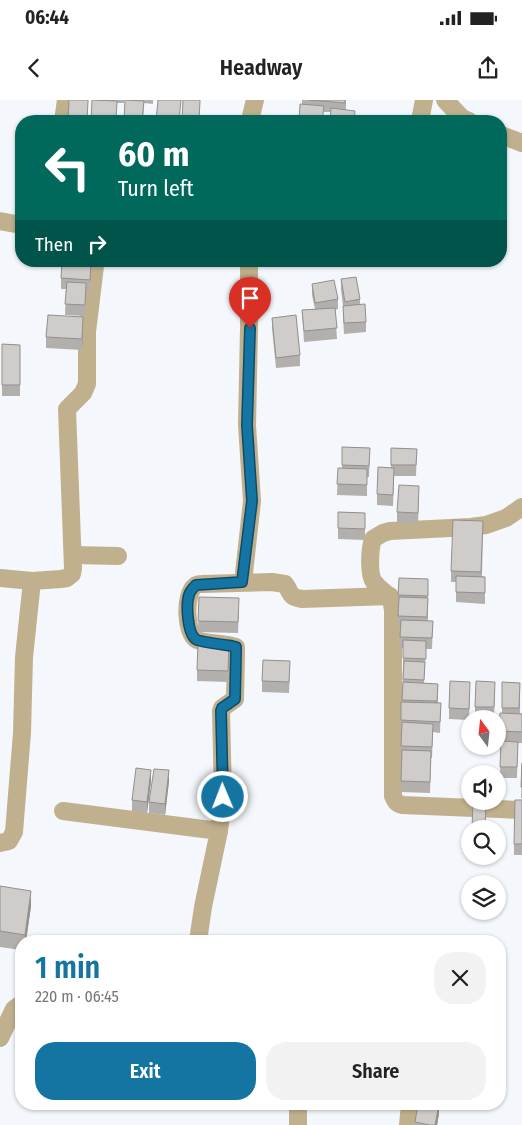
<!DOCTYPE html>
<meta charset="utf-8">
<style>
:root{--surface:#fff;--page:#f2f2f2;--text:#222;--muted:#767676;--accent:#1475a2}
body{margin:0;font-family:"Fira Sans Condensed",sans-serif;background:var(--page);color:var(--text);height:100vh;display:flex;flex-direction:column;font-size:19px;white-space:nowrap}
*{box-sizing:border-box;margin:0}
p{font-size:16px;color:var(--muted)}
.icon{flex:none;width:28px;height:28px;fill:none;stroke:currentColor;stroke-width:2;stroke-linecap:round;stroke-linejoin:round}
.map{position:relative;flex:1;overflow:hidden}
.drawer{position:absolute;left:15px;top:835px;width:491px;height:175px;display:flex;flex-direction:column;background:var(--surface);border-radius:20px;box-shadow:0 1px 4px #0004}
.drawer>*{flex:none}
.guide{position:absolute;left:15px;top:15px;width:492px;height:152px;border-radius:20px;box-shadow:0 1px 4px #0004;background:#00695c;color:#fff;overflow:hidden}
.needle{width:32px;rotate:345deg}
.tools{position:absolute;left:461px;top:610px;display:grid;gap:10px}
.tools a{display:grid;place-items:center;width:45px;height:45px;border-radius:50%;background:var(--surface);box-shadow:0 1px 4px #0004;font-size:25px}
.pin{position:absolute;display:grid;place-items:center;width:42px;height:42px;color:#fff;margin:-51px -21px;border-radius:50% 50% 50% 0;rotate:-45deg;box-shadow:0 0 5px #0007}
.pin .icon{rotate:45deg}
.me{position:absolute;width:55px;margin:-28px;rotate:359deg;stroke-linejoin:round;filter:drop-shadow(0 0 4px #0008)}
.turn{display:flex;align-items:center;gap:18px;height:105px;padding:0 20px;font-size:22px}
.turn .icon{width:65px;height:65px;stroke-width:2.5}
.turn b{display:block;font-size:35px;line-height:42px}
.then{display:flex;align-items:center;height:48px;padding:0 20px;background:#0003;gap:10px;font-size:19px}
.round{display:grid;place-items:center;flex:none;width:52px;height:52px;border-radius:20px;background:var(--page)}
.summary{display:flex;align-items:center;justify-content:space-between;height:85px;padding:0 20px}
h1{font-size:30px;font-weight:600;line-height:38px;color:var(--accent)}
.button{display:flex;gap:10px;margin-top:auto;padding:10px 20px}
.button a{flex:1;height:58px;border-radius:20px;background:var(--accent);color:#fff;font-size:20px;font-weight:600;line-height:58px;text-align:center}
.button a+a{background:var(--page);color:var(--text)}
.status{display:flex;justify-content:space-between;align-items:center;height:35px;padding:0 25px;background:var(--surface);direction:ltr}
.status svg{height:14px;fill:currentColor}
header{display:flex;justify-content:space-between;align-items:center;height:65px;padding:0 20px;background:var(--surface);font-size:22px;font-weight:600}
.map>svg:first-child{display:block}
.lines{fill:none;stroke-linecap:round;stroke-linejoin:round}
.minor{stroke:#c1b08d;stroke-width:18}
.wall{fill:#b3afad}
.shaded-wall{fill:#928f8d}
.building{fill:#d0ccc9;stroke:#928f8d}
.route-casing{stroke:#0d4c69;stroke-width:12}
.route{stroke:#1475a2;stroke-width:9}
</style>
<div class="status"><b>06:44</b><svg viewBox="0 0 49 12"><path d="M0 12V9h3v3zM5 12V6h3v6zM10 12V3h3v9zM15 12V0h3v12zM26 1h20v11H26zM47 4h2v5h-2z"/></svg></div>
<header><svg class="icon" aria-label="back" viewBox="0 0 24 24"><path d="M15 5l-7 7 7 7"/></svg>Headway<svg class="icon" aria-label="share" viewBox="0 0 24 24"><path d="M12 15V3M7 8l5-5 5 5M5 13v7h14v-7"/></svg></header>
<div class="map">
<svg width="522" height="1025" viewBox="0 0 522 1025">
<rect width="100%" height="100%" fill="#f4f7fb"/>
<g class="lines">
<g class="minor">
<path d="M445 0 462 18 469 21"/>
<path d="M63 21 66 0"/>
<path d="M251 21V16L255 0"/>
<path d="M420 21 424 0"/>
<path d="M501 35 522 43"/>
<path d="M0 121 21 125"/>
<path d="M522 407 506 418 486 425 471 427 390 431 383 433 373 439C370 448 368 474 374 482 385 496 391 491 393 511V696C395 701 396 703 402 705L522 710"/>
<path d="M73 455 118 456"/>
<path d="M0 478 32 481 61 479 67 478 72 474 73 468 67 309 83 293 87 284V232L95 166 94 161"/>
<path d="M243 482 252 401 247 325 249 228V161"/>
<path d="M63 711 219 731 203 807 198 841"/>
<path d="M219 731 223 697 221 611 222 608 235 599 236 552V547L232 546C225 544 204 543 197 540 185 534 184 494 195 486 197 484 200 484 202 484L272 482 285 484C292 493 288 497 302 499L390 496"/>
<path d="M0 743 9 741 14 732 22 633 24 557 32 481"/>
<path d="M0 938 14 909 21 904"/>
<path d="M298 1025V1004"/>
<path d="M408 1025 410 1004"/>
</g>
</g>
<g class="wall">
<path d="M92 0H124V3H117V11Z"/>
<path d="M125 0H153V4L144 3 143 21H124Z"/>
<path d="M302 0H346V10L355 21 331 12H324L302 4Z"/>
<path d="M91 161 90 190H86L85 216 65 215 66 189H61V178Z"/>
<path d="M341 179 360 199V205L366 222V232L344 234 343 217V206L341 190Z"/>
<path d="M312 184 338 199V209L335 210 337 239 304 242 302 210 315 209 312 195Z"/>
<path d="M272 218 300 255V266L276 268 272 228Z"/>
<path d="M83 228 82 250 46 248V237Z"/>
<path d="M2 244 20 245V296H2Z"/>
<path d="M342 347 370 348 369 377H367V396L337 395 338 368 342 369Z"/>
<path d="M391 348 417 349 416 376H394L393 406 377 405V394L391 368Z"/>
<path d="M419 397 418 424 397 423V412Z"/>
<path d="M338 412 365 413V440L338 439Z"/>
<path d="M483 421 482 476 485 477V504L456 502V482H451V471Z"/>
<path d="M428 479V521H433L432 549H426L424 583 438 584V603H441L440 633 433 632 432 658H431L430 693 401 692 402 631H401V620L403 569V548H400L401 527 398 526V495Z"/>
<path d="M199 497 239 509 238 533 198 532Z"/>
<path d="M229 555 228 582 197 581V570Z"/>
<path d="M290 571 289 593 262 592V581Z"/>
<path d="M502 582 520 583V613L522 614V643H518L517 678H500L501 642H499L500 613H502Z"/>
<path d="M470 593 469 620 449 619V608Z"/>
<path d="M495 593 494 618H475V607Z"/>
<path d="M522 663V698H521Z"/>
<path d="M151 681 147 713 132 711V700Z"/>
<path d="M169 681 165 715 149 713V702Z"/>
<path d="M522 700V755H514V744Z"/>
<rect x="471" y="756" width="14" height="4"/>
<path d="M0 786 31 806 26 841H21V850L0 847Z"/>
<path d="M439 1014 437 1025H415V1022Z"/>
</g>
<g class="shaded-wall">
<path d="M83 217V228L82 250V239Z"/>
<path d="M151 670V681L147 713V702Z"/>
<path d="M169 670V681L165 715V704Z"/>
<path d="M31 791V806L26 841H25V835Z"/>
<path d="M439 1004V1014L437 1025H435Z"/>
</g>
<g class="building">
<path d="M69 0H88L87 21H68Z"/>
<path d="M92 0 117 1 116 21H91Z"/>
<path d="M125 0 144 1 142 21H124Z"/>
<path d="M158 0H181L179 21H156Z"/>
<path d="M183 0H200L199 21H182Z"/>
<path d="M309 0H345V3Z"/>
<path d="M300 4 324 6 322 21H299Z"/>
<path d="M331 8 355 11 354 21H330Z"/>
<path d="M62 161H91L90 180 61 178Z"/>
<path d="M356 177 360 199 345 202 341 179Z"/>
<path d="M334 180 338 199 315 203 312 184Z"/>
<path d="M67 182 86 183 85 205 65 204Z"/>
<path d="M365 204 366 222 344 223 343 206Z"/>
<path d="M335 208 337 228 304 231 302 210Z"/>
<path d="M48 215 83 217 82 239 46 237Z"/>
<path d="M296 215 300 255 276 258 272 218Z"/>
<path d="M2 244 20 245V285H2Z"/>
<path d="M342 347 370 348 369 366 342 365Z"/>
<path d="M391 348 417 349 416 365H391Z"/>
<path d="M378 367 394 368 393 395 377 394Z"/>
<path d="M338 368 367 369V385L337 384Z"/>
<path d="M399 385 419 386 418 413 397 412Z"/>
<path d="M338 412 365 413V429L338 428Z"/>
<path d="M453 420 483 421 481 472 451 471Z"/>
<path d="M456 476 485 477V493L456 492Z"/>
<path d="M399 478 428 479V496L398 495Z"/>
<path d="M199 497 239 498 238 522 198 521Z"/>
<path d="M399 497 428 498 427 517 398 516Z"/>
<path d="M401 520 433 521 432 538 400 537Z"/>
<path d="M403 540 426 541V559L403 558Z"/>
<path d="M198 543 229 544 228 571 197 570Z"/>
<path d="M263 560 290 561 289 582 262 581Z"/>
<path d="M404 561 425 562 424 580 403 579Z"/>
<path d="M450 581 470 582 469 609 449 608Z"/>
<path d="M476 581 495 582 494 607H475Z"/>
<path d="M403 582 438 584 437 601 402 600Z"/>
<path d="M502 582 520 583 519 608H502Z"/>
<path d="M401 602 441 603 440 622 401 620Z"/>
<path d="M500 613 522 614V632L499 631Z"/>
<path d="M402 622 433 624 432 647 401 646Z"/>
<path d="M501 641 518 642 517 667H500Z"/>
<path d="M402 650 431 651 430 682 401 681Z"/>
<path d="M522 663V687H521Z"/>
<path d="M136 668 151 670 147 702 132 700Z"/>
<path d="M154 669 169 670 165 704 149 702Z"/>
<path d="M515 700H522V744H514Z"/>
<path d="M473 701 486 702 485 729H472Z"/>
<path d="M0 786 31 791 25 835 0 831Z"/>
<path d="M418 1004H439L435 1025H430L415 1022Z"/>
</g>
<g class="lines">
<defs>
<path id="route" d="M223 697 221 611 222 608 235 599 236 552V547L232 546C225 545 202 542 197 540 187 535 186 504 189 495 190 491 193 488 196 485L242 482 252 401 247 325 250 228"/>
</defs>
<use href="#route" class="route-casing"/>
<use href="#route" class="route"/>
</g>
</svg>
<div class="tools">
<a><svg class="needle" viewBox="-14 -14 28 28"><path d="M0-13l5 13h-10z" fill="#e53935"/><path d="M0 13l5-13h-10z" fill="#767676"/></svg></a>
<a><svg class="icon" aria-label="sound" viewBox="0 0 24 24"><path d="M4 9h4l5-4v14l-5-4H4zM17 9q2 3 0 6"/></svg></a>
<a><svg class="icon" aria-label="search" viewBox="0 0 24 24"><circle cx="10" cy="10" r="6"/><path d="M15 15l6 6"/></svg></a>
<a><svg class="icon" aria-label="layers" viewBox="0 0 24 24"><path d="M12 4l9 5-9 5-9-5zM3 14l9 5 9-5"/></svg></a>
</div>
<div class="pin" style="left:250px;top:228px;background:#d93025"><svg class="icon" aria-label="arrive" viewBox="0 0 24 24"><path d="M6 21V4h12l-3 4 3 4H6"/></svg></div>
<svg class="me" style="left:223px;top:697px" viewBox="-20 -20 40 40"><circle r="17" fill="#1475a2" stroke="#fff" stroke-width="3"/><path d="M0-11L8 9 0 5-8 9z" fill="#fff"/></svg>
<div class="guide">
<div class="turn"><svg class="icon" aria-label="left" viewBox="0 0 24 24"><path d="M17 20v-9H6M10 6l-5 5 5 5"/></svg><div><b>60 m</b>Turn left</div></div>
<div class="then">Then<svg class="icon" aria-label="right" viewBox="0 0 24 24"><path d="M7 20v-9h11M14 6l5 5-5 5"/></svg></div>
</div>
<section class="drawer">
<div class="summary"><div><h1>1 min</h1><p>220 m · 06:45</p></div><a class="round"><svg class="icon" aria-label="close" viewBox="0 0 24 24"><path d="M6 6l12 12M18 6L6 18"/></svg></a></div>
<div class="button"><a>Exit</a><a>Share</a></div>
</section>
</div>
